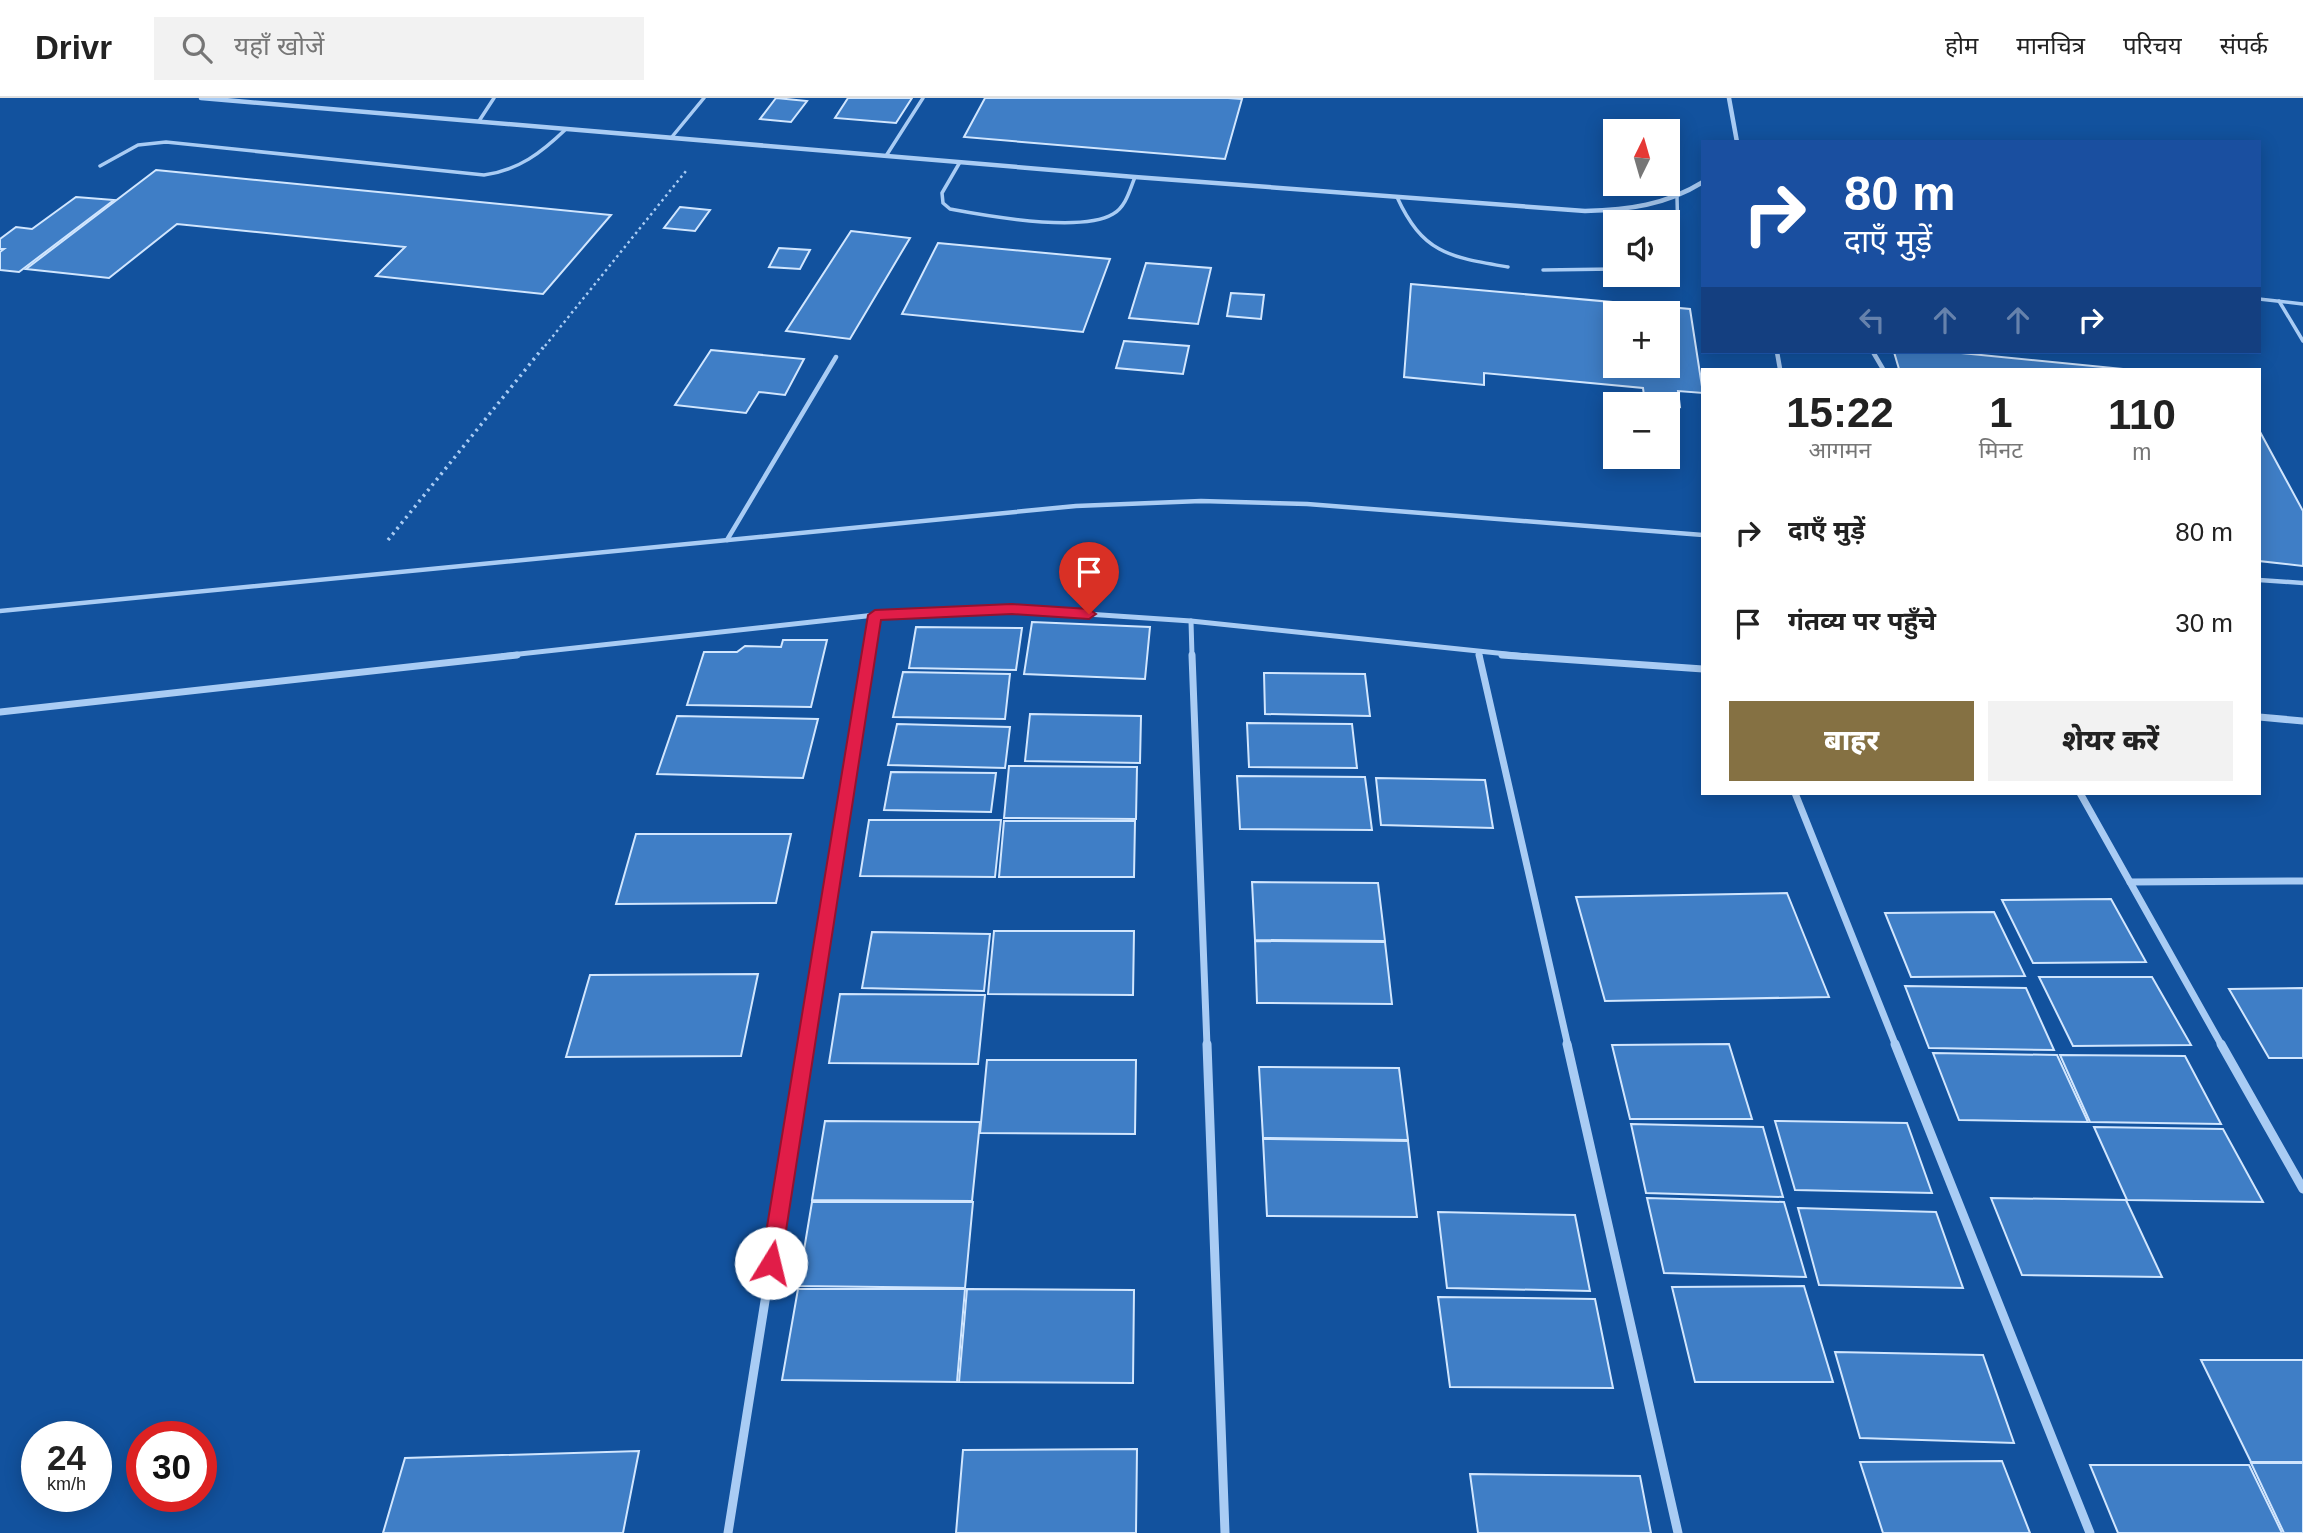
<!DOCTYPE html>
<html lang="hi">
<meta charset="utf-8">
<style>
:root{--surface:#fff;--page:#f2f2f2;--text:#222;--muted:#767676;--line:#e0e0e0;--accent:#857143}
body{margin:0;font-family:Arial,"Noto Sans Devanagari",sans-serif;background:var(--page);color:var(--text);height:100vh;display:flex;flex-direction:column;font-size:26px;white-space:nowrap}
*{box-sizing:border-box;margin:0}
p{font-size:23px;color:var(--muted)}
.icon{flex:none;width:38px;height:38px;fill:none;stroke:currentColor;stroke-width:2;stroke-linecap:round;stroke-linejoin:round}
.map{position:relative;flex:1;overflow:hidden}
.panel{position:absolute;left:1701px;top:270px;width:560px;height:427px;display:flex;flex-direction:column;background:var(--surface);border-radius:0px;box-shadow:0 4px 18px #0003}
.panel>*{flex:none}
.hud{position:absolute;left:1701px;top:42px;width:560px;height:214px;border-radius:0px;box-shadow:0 4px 18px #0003;background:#1a4fa0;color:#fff;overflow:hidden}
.needle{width:46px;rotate:5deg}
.buttons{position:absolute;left:1603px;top:21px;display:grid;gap:14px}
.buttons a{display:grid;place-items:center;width:77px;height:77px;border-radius:0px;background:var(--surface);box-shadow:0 4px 18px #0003;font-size:35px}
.speed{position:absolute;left:21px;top:1323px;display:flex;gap:14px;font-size:35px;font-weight:700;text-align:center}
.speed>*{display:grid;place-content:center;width:91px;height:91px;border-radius:50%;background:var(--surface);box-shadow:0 4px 18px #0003;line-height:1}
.speed small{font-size:18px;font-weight:400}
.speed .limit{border:10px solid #d22;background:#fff;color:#111}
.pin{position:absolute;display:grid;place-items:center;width:60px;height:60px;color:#fff;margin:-72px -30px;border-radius:50% 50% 50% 0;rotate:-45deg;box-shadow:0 0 7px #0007}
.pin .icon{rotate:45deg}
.me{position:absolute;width:77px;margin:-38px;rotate:9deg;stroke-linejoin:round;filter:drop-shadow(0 0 5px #0008)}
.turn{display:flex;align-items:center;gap:24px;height:147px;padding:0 28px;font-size:32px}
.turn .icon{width:91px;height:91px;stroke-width:2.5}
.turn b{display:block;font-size:49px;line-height:60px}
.lanes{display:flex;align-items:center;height:66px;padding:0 28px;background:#0003;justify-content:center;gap:35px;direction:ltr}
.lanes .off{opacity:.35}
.eta{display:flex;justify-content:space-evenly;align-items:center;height:119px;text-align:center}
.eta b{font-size:42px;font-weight:800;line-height:49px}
.action{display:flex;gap:14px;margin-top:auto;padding:14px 28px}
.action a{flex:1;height:80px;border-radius:0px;background:var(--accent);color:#fff;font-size:28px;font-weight:800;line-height:80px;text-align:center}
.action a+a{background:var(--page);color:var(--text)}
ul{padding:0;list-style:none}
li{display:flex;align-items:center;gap:21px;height:91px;padding:0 28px}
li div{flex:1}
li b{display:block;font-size:26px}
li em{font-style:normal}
header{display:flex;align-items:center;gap:42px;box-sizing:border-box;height:98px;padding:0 35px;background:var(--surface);border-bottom:2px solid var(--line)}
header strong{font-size:33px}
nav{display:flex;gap:38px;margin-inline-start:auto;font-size:24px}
.search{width:490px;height:63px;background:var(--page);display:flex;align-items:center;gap:18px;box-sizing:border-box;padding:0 24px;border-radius:0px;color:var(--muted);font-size:26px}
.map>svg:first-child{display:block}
.building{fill:#3f7ec6;stroke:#d1e6fe;stroke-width:2;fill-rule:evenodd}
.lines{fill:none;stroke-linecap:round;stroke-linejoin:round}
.path-far1{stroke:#a9ccf4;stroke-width:2.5;stroke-dasharray:2.5 3.5;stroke-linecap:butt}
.path{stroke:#a9ccf4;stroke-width:3.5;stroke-dasharray:2.5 4.5;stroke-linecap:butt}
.service-far1{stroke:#a9ccf4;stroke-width:3.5}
.service{stroke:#a9ccf4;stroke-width:4.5}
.minor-far3{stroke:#a9ccf4;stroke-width:4.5}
.minor-far2{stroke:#a9ccf4;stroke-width:5}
.minor-far1{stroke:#a9ccf4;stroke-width:7}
.minor{stroke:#a9ccf4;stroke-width:9}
.route{fill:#e11d48;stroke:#92132f;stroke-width:2}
</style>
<header>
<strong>Drivr</strong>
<div class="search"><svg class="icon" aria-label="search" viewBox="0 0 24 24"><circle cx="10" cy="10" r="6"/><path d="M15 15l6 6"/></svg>यहाँ खोजें</div>
<nav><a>होम</a><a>मानचित्र</a><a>परिचय</a><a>संपर्क</a></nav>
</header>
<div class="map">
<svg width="2303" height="1435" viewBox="0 0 2303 1435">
<rect width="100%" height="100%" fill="#12529e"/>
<g class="building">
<path d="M776 0 807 3 791 24 760 21Z"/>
<path d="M848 0H912L896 25 835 20Z"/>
<path d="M985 0H1228L1242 1 1225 61 964 39Z"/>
<path d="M156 72 611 117 543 196 376 178 405 149 177 126 109 180 26 171Z"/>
<path d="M76 99 114 102 19 174 0 172V154L4 151H0V141L16 129 32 131Z"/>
<path d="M680 109 710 112 695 133 664 130Z"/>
<path d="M851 133 910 140 850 241 786 233Z"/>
<path d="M938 145 1110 161 1083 234 902 216Z"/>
<path d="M779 150 810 152 800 171 769 169Z"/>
<path d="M1146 165 1211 170 1198 226 1129 220Z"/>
<path d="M1411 186 1690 211 1703 295 1678 293 1680 309 1645 305 1643 290 1484 275V287L1404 279ZM1615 215H1668V268H1615Z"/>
<path d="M1231 195 1264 197 1261 221 1227 218Z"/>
<path d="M1124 243 1189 248 1183 276 1116 270Z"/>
<path d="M711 252 804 261 785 297 759 294 746 315 675 307Z"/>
<path d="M1894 254H1951L2123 271H1899Z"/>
<path d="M2259 332 2303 413V468L2259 463Z"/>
<path d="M1032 524 1150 529 1145 581 1024 576Z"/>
<path d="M916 529 1022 530 1016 572 909 570Z"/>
<path d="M783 542H827L811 609 687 607 704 554H737L745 548 781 549Z"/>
<path d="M903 574 1010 576 1005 621 893 619Z"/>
<path d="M1264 575 1365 576 1370 618 1265 616Z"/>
<path d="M1030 616 1141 618 1140 665 1025 663Z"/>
<path d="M677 618 818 621 803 680 657 676Z"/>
<path d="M1247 625 1352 626 1357 670 1249 669Z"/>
<path d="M897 626 1010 629 1005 670 888 667Z"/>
<path d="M1009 668 1137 669 1136 721 1004 720Z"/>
<path d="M891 674 996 675 991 714 884 712Z"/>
<path d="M1237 678 1365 679 1372 732 1240 731Z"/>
<path d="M1376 680 1485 682 1493 730 1381 727Z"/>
<path d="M869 722H1001L995 779 860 778Z"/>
<path d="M1004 723H1135L1134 779H999Z"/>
<path d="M636 736H791L776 805 616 806Z"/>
<path d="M1252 784 1378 785 1385 843 1255 842Z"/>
<path d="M1787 795 1829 899 1605 903 1576 799Z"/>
<path d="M2111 801 2146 864 2033 865 2002 802Z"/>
<path d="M1994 814 2025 878 1911 879 1885 815Z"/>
<path d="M994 833H1134L1133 897 988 896Z"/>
<path d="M872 834 990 836 984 893 862 890Z"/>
<path d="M1255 843 1385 844 1392 906 1257 905Z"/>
<path d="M758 876 741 958 566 959 590 877Z"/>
<path d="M2039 879H2152L2191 947 2073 948Z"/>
<path d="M1905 888 2026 890 2054 952 1929 950Z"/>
<path d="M2303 890V960H2269L2229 891Z"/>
<path d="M840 896 985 897 978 966 829 965Z"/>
<path d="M1729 946 1752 1021H1630L1612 947Z"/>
<path d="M1933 955 2057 957 2088 1024 1959 1022Z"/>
<path d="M2060 957 2185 958 2221 1026 2090 1024Z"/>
<path d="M987 962H1136L1135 1036 980 1035Z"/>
<path d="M1259 969 1399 970 1408 1042 1263 1040Z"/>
<path d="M825 1023 980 1024 972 1103 812 1102Z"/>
<path d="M1775 1023 1907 1025 1932 1095 1795 1092Z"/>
<path d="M1631 1026 1763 1029 1783 1099 1646 1095Z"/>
<path d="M2094 1029 2223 1031 2263 1104 2127 1102Z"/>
<path d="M1263 1041 1408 1043 1417 1119 1267 1118Z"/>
<path d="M1647 1100 1784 1104 1806 1179 1664 1175Z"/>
<path d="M1991 1100 2126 1102 2162 1179 2022 1177Z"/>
<path d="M812 1104H973L965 1190 798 1188Z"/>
<path d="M1798 1110 1936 1114 1963 1190 1819 1187Z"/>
<path d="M1438 1114 1575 1117 1590 1193 1447 1190Z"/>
<path d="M1804 1188 1833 1284H1695L1672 1189Z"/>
<path d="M798 1191H965L957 1284 782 1282Z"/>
<path d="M967 1191 1134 1192 1133 1285 959 1284Z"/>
<path d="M1438 1199 1595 1201 1613 1290 1450 1289Z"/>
<path d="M1835 1254 1983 1257 2014 1345 1860 1340Z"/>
<path d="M2201 1262H2303V1364H2251Z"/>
<path d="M1137 1351 1136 1435H956L963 1352Z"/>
<path d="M639 1353 623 1435H383L405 1360Z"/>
<path d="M2002 1363 2030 1435H1883L1860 1364Z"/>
<path d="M2251 1365H2303V1435H2284Z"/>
<path d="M2090 1367H2249L2282 1435H2118Z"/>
<path d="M1470 1376 1640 1378 1651 1435H1478Z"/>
</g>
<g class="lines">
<path class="path-far1" d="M545 248 686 73"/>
<path class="path" d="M388 442 546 246"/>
<g class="service-far1">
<path d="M479 23 494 0"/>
<path d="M671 40 704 0"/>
<path d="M886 58 923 0"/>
<path d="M960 64 942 95 943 105 950 111C987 118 1081 135 1113 116 1126 109 1130 91 1135 79"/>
<path d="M100 68 138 47 166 44 484 77C519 72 541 55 566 31"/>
<path d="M1397 99C1423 156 1450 159 1508 169"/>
<path d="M1668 152 1678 140 1677 99"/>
<path d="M1543 172 1615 171"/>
<path d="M2259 201 2303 206"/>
<path d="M2279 203 2303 243"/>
</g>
<g class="service">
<path d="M1777 254 1780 271"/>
<path d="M1873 254 1883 271"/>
<path d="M727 442 836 259"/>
<path d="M2259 482 2303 485"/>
<path d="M0 513 1076 408 1201 403 1307 406 1703 437"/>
</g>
<g class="minor-far3">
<path d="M201 0 1135 79 1585 113C1628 112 1666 107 1703 84"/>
<path d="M1729 0 1737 44"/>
</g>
<g class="minor-far2">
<path d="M1191 523 1192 558"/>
<path d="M1479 555 1480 558"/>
<path d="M502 558 875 517 1012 511 1191 523 1527 558"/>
<path d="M868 558 875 517"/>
</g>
<g class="minor-far1">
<path d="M1192 557 1207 948"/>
<path d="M1479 557 1568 948"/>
<path d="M1502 557 1703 571"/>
<path d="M0 614 517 557"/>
<path d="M2259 619 2303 623"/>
<path d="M1795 695 1896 948"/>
<path d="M2080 695 2222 948"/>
<path d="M2130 784 2303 783"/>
<path d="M806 948 869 557"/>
</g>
<g class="minor">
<path d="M1207 946 1225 1435"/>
<path d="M1567 946 1678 1435"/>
<path d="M1895 946 2090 1435"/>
<path d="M2221 946 2303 1091"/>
<path d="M728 1435 806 946"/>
</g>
</g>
<path class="route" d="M1012 506 1089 511 1096 516 1089 521 1012 516 881 522 781 1165 779 1172 771 1175 764 1172 761 1165 868 517 875 512Z"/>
</svg>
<div class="buttons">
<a><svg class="needle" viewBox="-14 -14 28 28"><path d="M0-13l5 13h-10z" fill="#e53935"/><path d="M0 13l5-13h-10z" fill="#767676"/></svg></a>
<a><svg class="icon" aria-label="sound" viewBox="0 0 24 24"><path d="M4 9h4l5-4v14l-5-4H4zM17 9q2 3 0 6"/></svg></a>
<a>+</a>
<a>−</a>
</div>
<div class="speed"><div>24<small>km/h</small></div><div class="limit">30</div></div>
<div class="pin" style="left:1089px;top:516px;background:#d93025"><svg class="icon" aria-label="arrive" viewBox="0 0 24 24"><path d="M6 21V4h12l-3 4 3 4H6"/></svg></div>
<svg class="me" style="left:771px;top:1165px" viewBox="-20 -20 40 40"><circle r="19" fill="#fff"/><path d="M0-13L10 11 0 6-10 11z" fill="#e11d48"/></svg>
<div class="hud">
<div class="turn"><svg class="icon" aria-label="right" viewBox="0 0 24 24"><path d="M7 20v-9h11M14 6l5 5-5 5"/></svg><div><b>80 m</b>दाएँ मुड़ें</div></div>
<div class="lanes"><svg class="icon off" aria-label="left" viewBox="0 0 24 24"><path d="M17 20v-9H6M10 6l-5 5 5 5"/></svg><svg class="icon off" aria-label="ahead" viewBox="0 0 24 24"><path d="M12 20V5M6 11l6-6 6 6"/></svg><svg class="icon off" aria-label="ahead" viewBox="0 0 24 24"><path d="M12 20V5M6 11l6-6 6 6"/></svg><svg class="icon" aria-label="right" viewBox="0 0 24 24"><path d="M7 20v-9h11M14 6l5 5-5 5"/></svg></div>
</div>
<section class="panel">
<div class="eta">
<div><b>15:22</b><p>आगमन</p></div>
<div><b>1</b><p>मिनट</p></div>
<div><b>110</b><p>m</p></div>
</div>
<ul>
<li><svg class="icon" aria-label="right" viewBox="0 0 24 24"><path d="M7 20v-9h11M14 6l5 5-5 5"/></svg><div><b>दाएँ मुड़ें</b></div><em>80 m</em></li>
<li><svg class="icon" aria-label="arrive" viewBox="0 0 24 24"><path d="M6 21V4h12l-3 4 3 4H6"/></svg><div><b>गंतव्य पर पहुँचे</b></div><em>30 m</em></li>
</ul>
<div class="action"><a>बाहर</a><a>शेयर करें</a></div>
</section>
</div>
